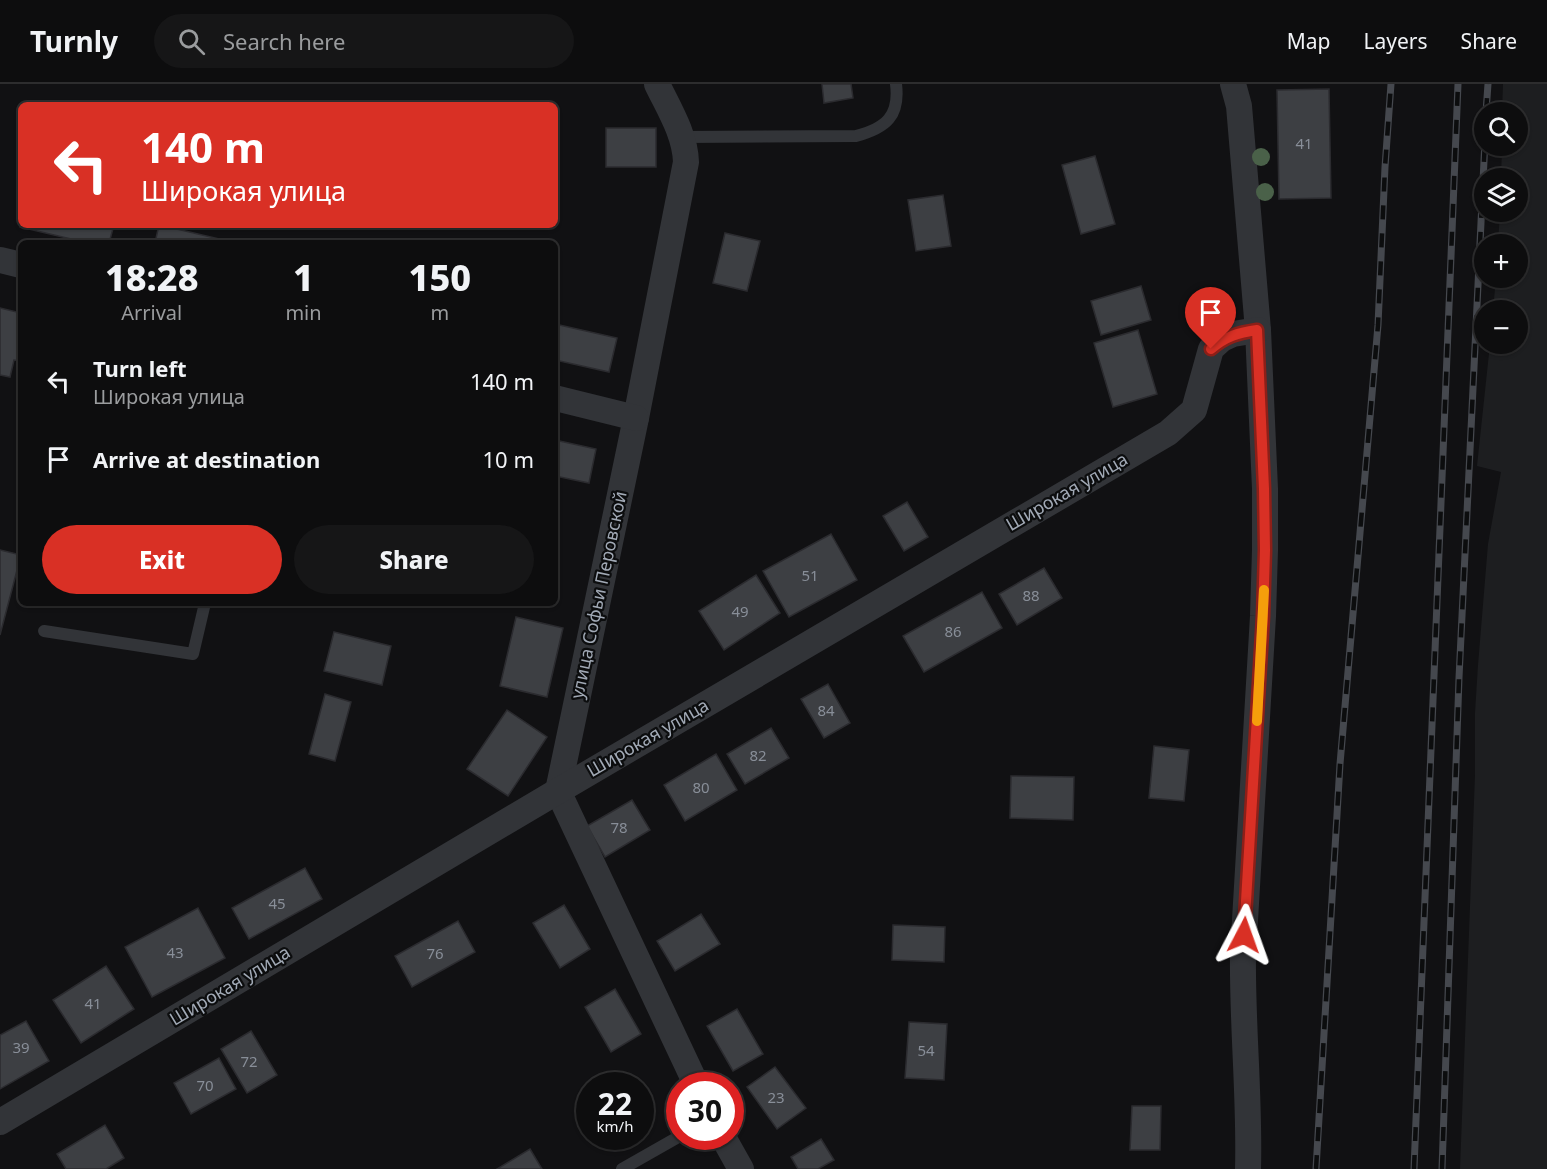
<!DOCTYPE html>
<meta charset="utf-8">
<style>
:root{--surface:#0d0d0e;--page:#161617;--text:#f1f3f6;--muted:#9a9c9e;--line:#2d2d2e;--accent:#d93025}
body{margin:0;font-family:"Noto Sans",sans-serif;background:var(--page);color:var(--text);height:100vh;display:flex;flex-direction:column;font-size:22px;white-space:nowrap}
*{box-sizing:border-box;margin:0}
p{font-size:20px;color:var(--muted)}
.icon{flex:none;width:33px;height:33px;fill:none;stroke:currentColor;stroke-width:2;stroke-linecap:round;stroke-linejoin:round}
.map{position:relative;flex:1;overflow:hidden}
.drawer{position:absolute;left:18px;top:156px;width:540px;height:366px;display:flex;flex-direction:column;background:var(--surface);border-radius:9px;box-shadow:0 2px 4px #0004,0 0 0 2px var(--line)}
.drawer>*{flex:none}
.top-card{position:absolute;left:18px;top:18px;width:540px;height:126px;border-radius:9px;box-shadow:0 2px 4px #0004,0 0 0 2px var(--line);background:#d93025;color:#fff;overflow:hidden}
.buttons{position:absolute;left:1474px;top:18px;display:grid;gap:12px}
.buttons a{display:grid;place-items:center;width:54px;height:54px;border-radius:50%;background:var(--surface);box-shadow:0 2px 4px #0004,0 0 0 2px var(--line);font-size:30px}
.speed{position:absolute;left:576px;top:988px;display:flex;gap:12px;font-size:30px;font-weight:700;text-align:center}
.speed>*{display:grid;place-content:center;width:78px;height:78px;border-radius:50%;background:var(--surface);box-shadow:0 2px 4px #0004,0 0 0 2px var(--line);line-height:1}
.speed small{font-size:15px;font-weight:400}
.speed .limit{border:9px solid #d22;background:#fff;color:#111}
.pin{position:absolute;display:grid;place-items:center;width:51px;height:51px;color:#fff;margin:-62px -26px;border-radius:50% 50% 50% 0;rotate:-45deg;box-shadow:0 0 6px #0007}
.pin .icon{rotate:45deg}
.me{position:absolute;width:66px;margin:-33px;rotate:4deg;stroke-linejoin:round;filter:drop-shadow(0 0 4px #0008)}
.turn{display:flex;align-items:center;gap:21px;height:126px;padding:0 24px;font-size:27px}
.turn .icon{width:78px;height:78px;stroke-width:2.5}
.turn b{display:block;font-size:42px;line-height:51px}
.eta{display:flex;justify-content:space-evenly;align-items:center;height:102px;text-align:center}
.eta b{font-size:36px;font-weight:800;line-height:42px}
.action{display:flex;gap:12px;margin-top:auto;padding:12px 24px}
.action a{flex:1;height:69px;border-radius:36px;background:var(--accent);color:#fff;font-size:24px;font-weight:800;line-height:69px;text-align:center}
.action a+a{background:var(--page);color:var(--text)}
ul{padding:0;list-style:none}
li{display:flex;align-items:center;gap:18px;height:78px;padding:0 24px}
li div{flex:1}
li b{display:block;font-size:22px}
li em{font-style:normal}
header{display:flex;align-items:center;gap:36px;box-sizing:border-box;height:84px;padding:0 30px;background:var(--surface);border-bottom:2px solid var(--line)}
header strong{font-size:28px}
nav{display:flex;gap:33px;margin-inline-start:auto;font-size:21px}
.search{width:420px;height:54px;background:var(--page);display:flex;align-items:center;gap:15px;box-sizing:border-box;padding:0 21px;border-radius:33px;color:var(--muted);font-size:22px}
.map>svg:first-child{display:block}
.built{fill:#1d1e20}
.building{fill:#3d3f43;stroke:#2b2b2f;stroke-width:1.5}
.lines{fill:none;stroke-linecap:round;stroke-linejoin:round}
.lane{stroke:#323438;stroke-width:12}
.street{stroke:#323438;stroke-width:26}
.rail-casing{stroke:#45484e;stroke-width:7}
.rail{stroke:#0c0d0e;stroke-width:4.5;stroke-dasharray:14;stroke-linecap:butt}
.tree{fill:#4a6149}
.route-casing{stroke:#8d1f18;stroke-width:15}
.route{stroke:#d93025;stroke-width:10}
.slow{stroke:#f59e0b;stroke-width:10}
.labels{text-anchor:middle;stroke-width:4.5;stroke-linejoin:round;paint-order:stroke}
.number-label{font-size:15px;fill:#888e98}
.street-label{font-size:18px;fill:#a1a9b5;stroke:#0c0d0e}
</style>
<header>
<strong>Turnly</strong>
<div class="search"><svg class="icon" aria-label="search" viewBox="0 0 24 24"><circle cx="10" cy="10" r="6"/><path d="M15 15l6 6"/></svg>Search here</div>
<nav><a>Map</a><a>Layers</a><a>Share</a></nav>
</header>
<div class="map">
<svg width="1547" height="1085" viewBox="0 0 1547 1085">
<rect width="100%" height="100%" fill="#111113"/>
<path class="built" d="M1503 0H1547V1085H1460L1475 691V629L1478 581 1488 460 1501 388 1477 382 1490 260H1518V226H1493L1496 194H1518V160H1498L1500 128H1518V94H1501L1502 62H1518V28H1502Z"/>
<g class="building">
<path d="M822 0H851L853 14 824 19Z"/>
<path d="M1329 5 1331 114 1279 115 1277 6Z"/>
<rect x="606" y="44" width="50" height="39"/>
<path d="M1095 72 1115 140 1081 150 1062 81Z"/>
<path d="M943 111 951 162 916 167 908 116Z"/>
<path d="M21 139V141H114L109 159H88L20 143Z"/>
<path d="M159 141H160L236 159H155Z"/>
<path d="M725 149 760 157 747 207 713 199Z"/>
<path d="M1141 202 1151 236 1101 251 1091 217Z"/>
<path d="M0 224 21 229V277L14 276 10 293 0 291Z"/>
<path d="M555 240 617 254 609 288 555 276Z"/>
<path d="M1138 246 1157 310 1113 323 1094 259Z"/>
<path d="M555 356 596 365 589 399 555 392Z"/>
<path d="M907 418 928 453 904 467 883 432Z"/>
<path d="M831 450 857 496 789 533 763 487Z"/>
<path d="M0 466 21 471 0 551Z"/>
<path d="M1044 484 1062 514 1017 541 999 510Z"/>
<path d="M756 491 780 529 724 566 699 527Z"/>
<path d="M982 508 1002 544 924 588 903 552Z"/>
<path d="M516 533 563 544 547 613 500 602Z"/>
<path d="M334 548 391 562 382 601 324 587Z"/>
<path d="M828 600 850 639 824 654 801 615Z"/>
<path d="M325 610 351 618 335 677 309 670Z"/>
<path d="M507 626 547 653 508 712 467 685Z"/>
<path d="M771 644 789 674 745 700 727 670Z"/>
<path d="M1154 662 1189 666 1184 717 1149 714Z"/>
<path d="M716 670 737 706 685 737 664 701Z"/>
<path d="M1011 692 1074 693 1073 736 1010 734Z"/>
<path d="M632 716 650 746 605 773 587 742Z"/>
<path d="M305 784 322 815 249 855 232 824Z"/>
<path d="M564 821 590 865 560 884 533 839Z"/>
<path d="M198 824 225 874 152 913 125 863Z"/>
<path d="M701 830 720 860 675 887 657 857Z"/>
<path d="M458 837 475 868 412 903 395 872Z"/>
<path d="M893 841 945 843 944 878 892 876Z"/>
<path d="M106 882 134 925 81 959 53 916Z"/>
<path d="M615 905 641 950 611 968 585 923Z"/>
<path d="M737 925 763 970 733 987 707 942Z"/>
<path d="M26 937 49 977 0 1005V951Z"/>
<path d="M909 938 947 940 944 996 905 994Z"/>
<path d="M251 947 277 991 247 1009 221 965Z"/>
<path d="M219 974 236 1005 191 1030 174 999Z"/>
<path d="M775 983 806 1024 777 1045 747 1003Z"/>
<path d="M1132 1022H1161L1160 1066H1130Z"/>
<path d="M105 1041 124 1074 106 1085H66L57 1070Z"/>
<path d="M821 1055 834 1076 818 1085H798L791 1073Z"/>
<path d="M530 1065 542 1085H497Z"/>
</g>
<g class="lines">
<g class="lane">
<path d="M682 53 856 52C886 44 900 32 896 0"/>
<path d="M44 547 193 570 205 519"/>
<path d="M622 1085 680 1052"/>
</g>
<g class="street">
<path d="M657 0C669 25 685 50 686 78L636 334 558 707 697 1002"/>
<path d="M1233 0 1239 22 1258 246 1265 405V466L1263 532 1243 870C1242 942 1250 1013 1248 1085"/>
<path d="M0 176 21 181"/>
<path d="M555 314 636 334"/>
<path d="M0 1038 558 707 1168 349 1194 326 1211 265 1222 255 1233 250 1258 246"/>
<path d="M723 1053 741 1085"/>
</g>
<defs>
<g id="rail">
<path d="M1486 28 1488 0"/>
<path d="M1316 1085 1340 680 1378 241 1385 83 1391 0"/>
<path d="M1414 1085 1458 0"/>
<path d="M1442 1085 1459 594 1485 56"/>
</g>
</defs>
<use href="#rail" class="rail-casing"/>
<use href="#rail" class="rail"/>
</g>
<g class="tree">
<circle cx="1261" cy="73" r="9"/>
<circle cx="1265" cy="108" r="9"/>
</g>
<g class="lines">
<defs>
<path id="route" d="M1211 265C1226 252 1238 249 1257 246L1264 405 1265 466 1263 532 1244 851"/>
</defs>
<use href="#route" class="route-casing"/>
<use href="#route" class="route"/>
<path class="slow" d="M1257 637 1264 506"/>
</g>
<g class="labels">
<g class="number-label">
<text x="1304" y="65">41</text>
<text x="810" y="497">51</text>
<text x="1031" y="517">88</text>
<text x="740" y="533">49</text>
<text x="953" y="553">86</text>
<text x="826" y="632">84</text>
<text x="758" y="677">82</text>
<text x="701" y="709">80</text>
<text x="619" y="749">78</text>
<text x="277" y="825">45</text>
<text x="175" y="874">43</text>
<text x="435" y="875">76</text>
<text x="93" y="925">41</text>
<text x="21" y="969">39</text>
<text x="926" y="972">54</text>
<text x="249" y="983">72</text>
<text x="205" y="1007">70</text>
<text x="776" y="1019">23</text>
</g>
<g class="street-label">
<text transform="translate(1067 408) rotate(-30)" y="6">Широкая улица</text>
<text transform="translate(599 511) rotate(-78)" y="6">улица Софьи Перовской</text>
<text transform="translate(648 654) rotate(-30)" y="6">Широкая улица</text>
<text transform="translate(230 902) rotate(-31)" y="6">Широкая улица</text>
</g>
</g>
</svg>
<div class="buttons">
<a><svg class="icon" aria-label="search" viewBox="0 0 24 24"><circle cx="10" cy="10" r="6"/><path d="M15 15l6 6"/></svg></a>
<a><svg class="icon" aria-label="layers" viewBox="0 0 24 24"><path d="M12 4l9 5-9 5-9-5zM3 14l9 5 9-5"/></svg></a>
<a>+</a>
<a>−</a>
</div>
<div class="speed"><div>22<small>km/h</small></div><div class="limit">30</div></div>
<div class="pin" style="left:1211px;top:265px;background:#d93025"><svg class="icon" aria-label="arrive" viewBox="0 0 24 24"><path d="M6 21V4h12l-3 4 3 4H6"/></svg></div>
<svg class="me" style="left:1244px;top:851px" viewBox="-20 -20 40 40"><path d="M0-17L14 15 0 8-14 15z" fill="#d93025" stroke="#fff" stroke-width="4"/></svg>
<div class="top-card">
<div class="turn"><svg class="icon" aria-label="left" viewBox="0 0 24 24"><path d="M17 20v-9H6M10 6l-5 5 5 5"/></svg><div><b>140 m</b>Широкая улица</div></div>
</div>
<section class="drawer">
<div class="eta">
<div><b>18:28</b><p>Arrival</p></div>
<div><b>1</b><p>min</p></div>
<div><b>150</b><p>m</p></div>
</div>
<ul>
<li><svg class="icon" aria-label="left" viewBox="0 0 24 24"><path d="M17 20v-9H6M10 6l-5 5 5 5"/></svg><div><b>Turn left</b><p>Широкая улица</p></div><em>140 m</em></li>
<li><svg class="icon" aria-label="arrive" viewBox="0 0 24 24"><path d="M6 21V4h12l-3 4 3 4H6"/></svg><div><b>Arrive at destination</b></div><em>10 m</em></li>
</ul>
<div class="action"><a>Exit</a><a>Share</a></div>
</section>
</div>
